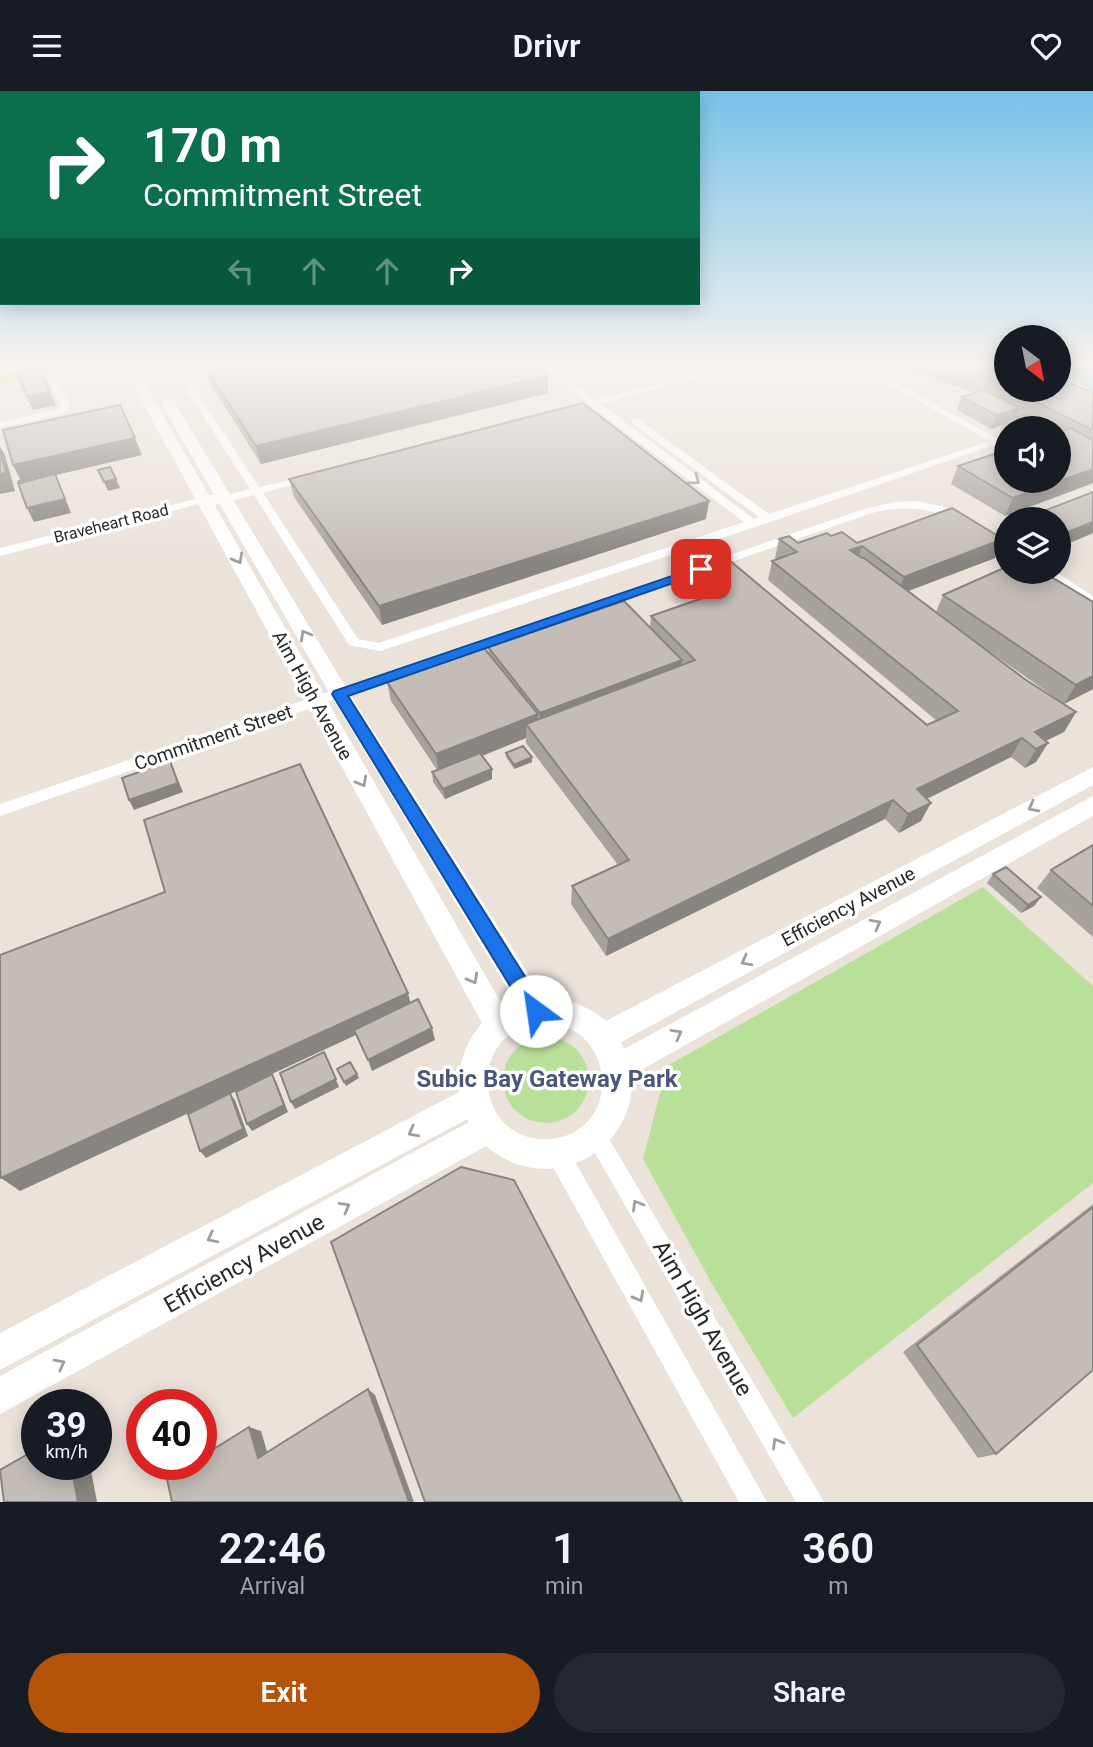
<!DOCTYPE html>
<style>
:root{--surface:#171b24;--page:#242831;--text:#f1f3f6;--muted:#9ea1a6;--accent:#b45309}
body{margin:0;font-family:Roboto,sans-serif;background:var(--page);color:var(--text);height:100vh;display:flex;flex-direction:column;font-size:26px;white-space:nowrap}
*{box-sizing:border-box;margin:0}
p{font-size:23px;color:var(--muted)}
.icon{flex:none;width:38px;height:38px;fill:none;stroke:currentColor;stroke-width:2;stroke-linecap:round;stroke-linejoin:round}
.map{position:relative;height:1411px;overflow:hidden}
.drawer{display:flex;flex-direction:column;background:var(--surface);flex:1}
.drawer>*{flex:none}
.hud{position:absolute;left:0px;top:0px;width:700px;height:214px;box-shadow:0 4px 18px #0003;background:#0b6e4f;color:#fff;overflow:hidden}
.needle{width:46px;rotate:148deg}
.buttons{position:absolute;left:994px;top:234px;display:grid;gap:14px}
.buttons a{display:grid;place-items:center;width:77px;height:77px;border-radius:50%;background:var(--surface);box-shadow:0 4px 18px #0003;font-size:35px}
.speed{position:absolute;left:21px;top:1298px;display:flex;gap:14px;font-size:35px;font-weight:700;text-align:center}
.speed>*{display:grid;place-content:center;width:91px;height:91px;border-radius:50%;background:var(--surface);box-shadow:0 4px 18px #0003;line-height:1}
.speed small{font-size:18px;font-weight:400}
.speed .limit{border:10px solid #d22;background:#fff;color:#111}
.pin{position:absolute;display:grid;place-items:center;width:60px;height:60px;color:#fff;margin:-30px;border-radius:14px;box-shadow:0 4px 10px #0006}
.me{position:absolute;width:77px;margin:-38px;rotate:329deg;stroke-linejoin:round;filter:drop-shadow(0 0 5px #0008)}
.turn{display:flex;align-items:center;gap:24px;height:147px;padding:0 28px;font-size:32px}
.turn .icon{width:91px;height:91px;stroke-width:2.5}
.turn b{display:block;font-size:49px;line-height:60px}
.lanes{display:flex;align-items:center;height:66px;padding:0 28px;background:#0003;justify-content:center;gap:35px;direction:ltr}
.lanes .off{opacity:.35}
.eta{display:flex;justify-content:space-evenly;align-items:center;height:119px;text-align:center}
.eta b{font-size:42px;font-weight:600;line-height:49px}
.button{display:flex;gap:14px;margin-top:auto;padding:14px 28px}
.button a{flex:1;height:80px;border-radius:42px;background:var(--accent);color:#fff;font-size:28px;font-weight:600;line-height:80px;text-align:center}
.button a+a{background:var(--page);color:var(--text)}
header{display:flex;justify-content:space-between;align-items:center;height:91px;padding:0 28px;background:var(--surface);font-size:32px;font-weight:600}
.map>svg:first-child{display:block}
.green{fill:#b8e098}
.water{fill:#6fd7eb}
.lines{fill:none;stroke-linecap:round;stroke-linejoin:round}
.street{fill:#fff;fill-rule:evenodd}
.secondary{fill:#fff;fill-rule:evenodd}
.primary{fill:#ecbc5d;fill-rule:evenodd}
.wall{fill:#a8a29d}
.shaded-wall{fill:#888480}
.building{fill:#c3bcb7;stroke:#888480;stroke-width:2}
.oneway{stroke:#9e9e9e}
.route{fill:#1a73e8;stroke:#114b97;stroke-width:2}
.labels{text-anchor:middle;stroke-width:7;stroke-linejoin:round;paint-order:stroke}
.far-street-label{font-size:16px;fill:#282828;stroke:#fff}
.street-label{font-size:19px;fill:#282828;stroke:#fff}
.near-street-label{font-size:23px;fill:#282828;stroke:#fff}
.near-neighbourhood-label{font-size:24px;font-weight:bold;fill:#4a5778;stroke:#fff}
</style>
<header><svg class="icon" aria-label="menu" viewBox="0 0 24 24"><path d="M4 6h16M4 12h16M4 18h16"/></svg>Drivr<svg class="icon" aria-label="heart" viewBox="0 0 24 24"><path d="M12 20l-8-8c-3-5 5-10 8-4 3-6 11-1 8 4z"/></svg></header>
<div class="map">
<svg width="1093" height="1411" viewBox="0 0 1093 1411">
<rect width="100%" height="100%" fill="#ebe2da"/>
<g class="green">
<path d="M983 796 1093 895V1092L793 1327 712 1193 643 1068 667 975Z"/>
<circle cx="546" cy="989" r="43"/>
</g>
<path class="water" d="M1059 274H1093V301L1074 289 1059 285Z"/>
<g class="lines">
<g class="street">
<path d="M43 274H51L71 316 62 323 0 337V331L56 319 61 315Z"/>
<path d="M243 274H259L215 285 196 299 259 396 313 384V388L263 402 358 548 379 552 744 431 592 316 565 321V317L586 311 539 274H548L595 309 729 274H742L601 313 754 428 759 426 632 332V328H638L769 423 990 350 854 274H864L1003 351 773 430 380 560 349 554 254 404 208 416 203 412 0 465V457L215 403 220 406 250 398 186 298 209 281Z"/>
<path d="M918 410 944 416 970 430 960 432C930 416 905 414 872 422L0 725V713L864 418 895 411Z"/>
<path d="M983 439 1006 451V459L979 444 977 442Z"/>
<path d="M1041 481H1056L1093 505V515Z"/>
<path d="M595 1032 602 1036 824 1411H796L588 1050 584 1043 588 1036Z"/>
<path d="M557 1050 565 1053 767 1411H739L549 1069 546 1061 549 1053Z"/>
</g>
<path class="secondary" d="M122 274H134L504 917 516 912 330 603 161 312 163 309H173L175 312 348 600 543 906C566 906 588 915 606 930L1093 676V694L621 951 624 958 1093 705V725L632 984C636 1064 546 1107 486 1055L0 1323V1285L469 1031 467 1028 0 1279V1242L459 1001C456 976 466 951 482 932ZM539 932C617 928 625 1041 551 1048 474 1054 464 942 539 932Z"/>
<path class="primary" d="M58 274H85L78 278 0 293V285Z"/>
</g>
<g class="wall">
<path d="M897 274H1006V299H1059L1093 302V392L1005 425 951 393 958 375 1059 390V338H1047L1038 334 1036 338H1006V343L1000 340 1002 334 991 338 957 319 961 306 975 302Z"/>
<path d="M206 277 548 285V302L261 373 211 294Z"/>
<path d="M289 388 706 428 382 534 294 406Z"/>
<path d="M1093 401V442L1060 456 1059 455V429H1034L1036 423Z"/>
<path d="M831 445 857 452 995 467 909 500 936 521 943 504 1093 511V598L1064 613 989 560 1026 589 1076 621 1064 641 1045 650 1048 652 1036 671 1025 677 1011 666 927 708 921 730 899 742 885 728 606 865 571 813 572 795 618 774 526 652V647L482 665 492 678V688L445 708 433 691 432 681 437 679 391 610 387 591 489 562 488 556 650 536 651 525 702 507 695 501 698 482 927 634 937 630 768 489 772 470 777 468 775 467 779 448 798 452Z"/>
<path d="M506 662 532 671 514 678 506 666Z"/>
<path d="M1093 754V846L1037 797 1051 779Z"/>
<path d="M993 783 1041 806 1034 815 1021 822 987 792Z"/>
<path d="M1093 1113V1279L996 1363 978 1367 903 1261Z"/>
</g>
<g class="shaded-wall">
<path d="M548 285V302L261 373 256 355Z"/>
<path d="M50 301 56 314 33 319 27 306Z"/>
<path d="M1020 317 1015 330 1004 331 1002 334 991 338 996 324Z"/>
<path d="M1039 332 1036 338H1022Z"/>
<path d="M135 347 142 364 56 384 71 422 34 431 27 417 22 392 13 374Z"/>
<path d="M0 355 5 364 15 400 0 403Z"/>
<path d="M1093 378V392L1005 425 1013 407Z"/>
<path d="M116 388 120 397 108 400 104 391Z"/>
<path d="M709 410 706 428 382 534 379 515Z"/>
<path d="M1093 431V442L1060 456 1068 441Z"/>
<path d="M1003 448 995 467 897 504 904 486Z"/>
<path d="M862 455 856 473 850 459Z"/>
<path d="M682 569 679 588 540 641V622Z"/>
<path d="M1093 585V598L1064 613 1076 594Z"/>
<path d="M1076 621 1064 641 1033 656 1035 641Z"/>
<path d="M538 623V642L526 633V647L439 682 436 663Z"/>
<path d="M1022 647 1011 666 908 717 917 698Z"/>
<path d="M1048 652 1036 671 1025 677 1036 658Z"/>
<path d="M532 666V671L514 678V674Z"/>
<path d="M170 670 183 701 134 719 129 709Z"/>
<path d="M492 678V688L445 708 443 698Z"/>
<path d="M893 709 885 728 606 865 608 848Z"/>
<path d="M931 712 921 730 899 742 908 723Z"/>
<path d="M1041 806 1034 815 1021 822 1028 814Z"/>
<path d="M408 902 412 918 272 983 276 990 288 1021 252 1040 247 1033 272 983 230 1003 235 1009 248 1045 206 1067 200 1060 230 1003 20 1100 1 1087Z"/>
<path d="M432 937 435 949 372 980 368 969Z"/>
<path d="M324 961 339 996 295 1018 291 1011Z"/>
<path d="M357 983 359 987 346 995 344 991Z"/>
<path d="M368 1298 375 1304 414 1411H409Z"/>
<path d="M99 1320 104 1321 111 1344 96 1354Z"/>
<path d="M249 1336 261 1340 270 1371 258 1367Z"/>
<path d="M71 1374H90L97 1411H78Z"/>
</g>
<g class="building">
<path d="M220 274H534L548 285 256 355 206 277Z"/>
<path d="M949 274H1006V297L982 285Z"/>
<path d="M40 276 50 301 27 306 17 280Z"/>
<path d="M1059 287 1093 302V339L1011 299H1059Z"/>
<path d="M985 299 1020 317 996 324 961 306Z"/>
<path d="M583 312 709 410 379 515 289 388Z"/>
<path d="M120 314 135 347 13 374 3 339Z"/>
<path d="M1024 324 1039 332 1022 338H1017L1004 331Z"/>
<path d="M1070 337 1093 349V378L1013 407 958 375 1006 359V390H1059V341Z"/>
<path d="M0 361 6 382 0 383Z"/>
<path d="M110 376 116 388 104 391 98 379Z"/>
<path d="M55 383 65 408 27 417 18 392Z"/>
<path d="M34 386 35 388 20 392 19 390Z"/>
<path d="M1093 401V431L1068 441 1059 436V429H1046L1036 423Z"/>
<path d="M952 417 1003 448 904 486 862 455 850 459 862 467H864L1026 589 1076 621 1035 641 1048 652 1036 658 1022 647 917 698 931 712 908 723 893 709 608 848 572 795 629 769 526 633 695 569 651 525 720 501 698 482 729 469 927 634 958 620 772 470 797 461 779 448 789 445 798 452 827 442 831 445 842 441 857 452Z"/>
<path d="M1006 476V481H1043L1093 511V585L1076 594 943 504Z"/>
<path d="M624 510 682 569 540 622 488 556Z"/>
<path d="M484 557 538 623 436 663 387 591Z"/>
<path d="M523 655 532 666 514 674 506 662Z"/>
<path d="M480 662 492 678 443 698 432 681Z"/>
<path d="M170 670 178 692 129 709 122 687Z"/>
<path d="M300 673 408 902 1 1087 0 1078V864L165 801 144 729Z"/>
<path d="M1093 754V815L1051 779Z"/>
<path d="M1006 776 1041 806 1028 814 993 783Z"/>
<path d="M418 908 432 937 368 969 354 939Z"/>
<path d="M324 961 336 988 291 1011 280 982Z"/>
<path d="M350 971 357 983 344 991 337 978Z"/>
<path d="M272 983 284 1014 247 1033 236 1001Z"/>
<path d="M230 1002 243 1038 200 1060 188 1023Z"/>
<path d="M461 1076 514 1089 682 1411H425L331 1151Z"/>
<path d="M1093 1116V1279L996 1363 917 1254Z"/>
<path d="M368 1298 409 1411H172L167 1388 189 1374H201V1366L249 1336 258 1367Z"/>
<path d="M99 1320 106 1343 96 1350V1322Z"/>
<path d="M37 1358V1374H71L78 1411H4L0 1379Z"/>
</g>
<defs><path id="oneway-chevron" d="M-2-3.5L2.5 0L-2 3.5" fill="none" stroke-width="1.6" stroke-linecap="round" stroke-linejoin="round" transform="scale(1.75)"/></defs>
<g class="oneway">
<use href="#oneway-chevron" transform="translate(695 389) rotate(37)"/>
<use href="#oneway-chevron" transform="translate(238 468) rotate(61)"/>
<use href="#oneway-chevron" transform="translate(305 544) rotate(-120)"/>
<use href="#oneway-chevron" transform="translate(362 691) rotate(61)"/>
<use href="#oneway-chevron" transform="translate(1033 716) rotate(152)"/>
<use href="#oneway-chevron" transform="translate(876 833) rotate(-29)"/>
<use href="#oneway-chevron" transform="translate(746 870) rotate(152)"/>
<use href="#oneway-chevron" transform="translate(473 888) rotate(61)"/>
<use href="#oneway-chevron" transform="translate(677 943) rotate(-29)"/>
<use href="#oneway-chevron" transform="translate(413 1041) rotate(152)"/>
<use href="#oneway-chevron" transform="translate(637 1114) rotate(-120)"/>
<use href="#oneway-chevron" transform="translate(345 1116) rotate(-29)"/>
<use href="#oneway-chevron" transform="translate(212 1147) rotate(153)"/>
<use href="#oneway-chevron" transform="translate(639 1206) rotate(61)"/>
<use href="#oneway-chevron" transform="translate(60 1273) rotate(-28)"/>
<use href="#oneway-chevron" transform="translate(777 1352) rotate(-120)"/>
</g>
<linearGradient id="sky" x2="0" y2="1"><stop stop-color="#77c2e9"/><stop offset="0.58" stop-color="#f6f2ee"/><stop offset="1" stop-color="#f6f2ee" stop-opacity="0"/></linearGradient>
<rect width="1093" height="471" fill="url(#sky)"/>
<path class="route" d="M701 475 707 478 705 481 348 605 543 914 546 920 543 926 536 929 529 926 332 603 334 600Z"/>
<g class="labels">
<g class="far-street-label">
<text transform="translate(111 432) rotate(-14)" y="6">Braveheart Road</text>
</g>
<g class="street-label">
<text transform="translate(313 604) rotate(61)" y="7">Aim High Avenue</text>
<text transform="translate(213 646) rotate(-19)" y="7">Commitment Street</text>
<text transform="translate(848 815) rotate(-28)" y="7">Efficiency Avenue</text>
</g>
<g class="near-street-label">
<text transform="translate(244 1172) rotate(-29)" y="8">Efficiency Avenue</text>
<text transform="translate(703 1227) rotate(60)" y="8">Aim High Avenue</text>
</g>
<g class="near-neighbourhood-label">
<text x="547" y="996">Subic Bay Gateway Park</text>
</g>
</g>
</svg>
<div class="buttons">
<a><svg class="needle" viewBox="-14 -14 28 28"><path d="M0-13l5 13h-10z" fill="#e53935"/><path d="M0 13l5-13h-10z" fill="#9ea1a6"/></svg></a>
<a><svg class="icon" aria-label="sound" viewBox="0 0 24 24"><path d="M4 9h4l5-4v14l-5-4H4zM17 9q2 3 0 6"/></svg></a>
<a><svg class="icon" aria-label="layers" viewBox="0 0 24 24"><path d="M12 4l9 5-9 5-9-5zM3 14l9 5 9-5"/></svg></a>
</div>
<div class="speed"><div>39<small>km/h</small></div><div class="limit">40</div></div>
<div class="pin" style="left:701px;top:478px;background:#d93025"><svg class="icon" aria-label="arrive" viewBox="0 0 24 24"><path d="M6 21V4h12l-3 4 3 4H6"/></svg></div>
<svg class="me" style="left:536px;top:920px" viewBox="-20 -20 40 40"><circle r="19" fill="#fff"/><path d="M0-13L10 11 0 6-10 11z" fill="#1a73e8"/></svg>
<div class="hud">
<div class="turn"><svg class="icon" aria-label="right" viewBox="0 0 24 24"><path d="M7 20v-9h11M14 6l5 5-5 5"/></svg><div><b>170 m</b>Commitment Street</div></div>
<div class="lanes"><svg class="icon off" aria-label="left" viewBox="0 0 24 24"><path d="M17 20v-9H6M10 6l-5 5 5 5"/></svg><svg class="icon off" aria-label="ahead" viewBox="0 0 24 24"><path d="M12 20V5M6 11l6-6 6 6"/></svg><svg class="icon off" aria-label="ahead" viewBox="0 0 24 24"><path d="M12 20V5M6 11l6-6 6 6"/></svg><svg class="icon" aria-label="right" viewBox="0 0 24 24"><path d="M7 20v-9h11M14 6l5 5-5 5"/></svg></div>
</div>
</div>
<section class="drawer">
<div class="eta">
<div><b>22:46</b><p>Arrival</p></div>
<div><b>1</b><p>min</p></div>
<div><b>360</b><p>m</p></div>
</div>
<div class="button"><a>Exit</a><a>Share</a></div>
</section>
